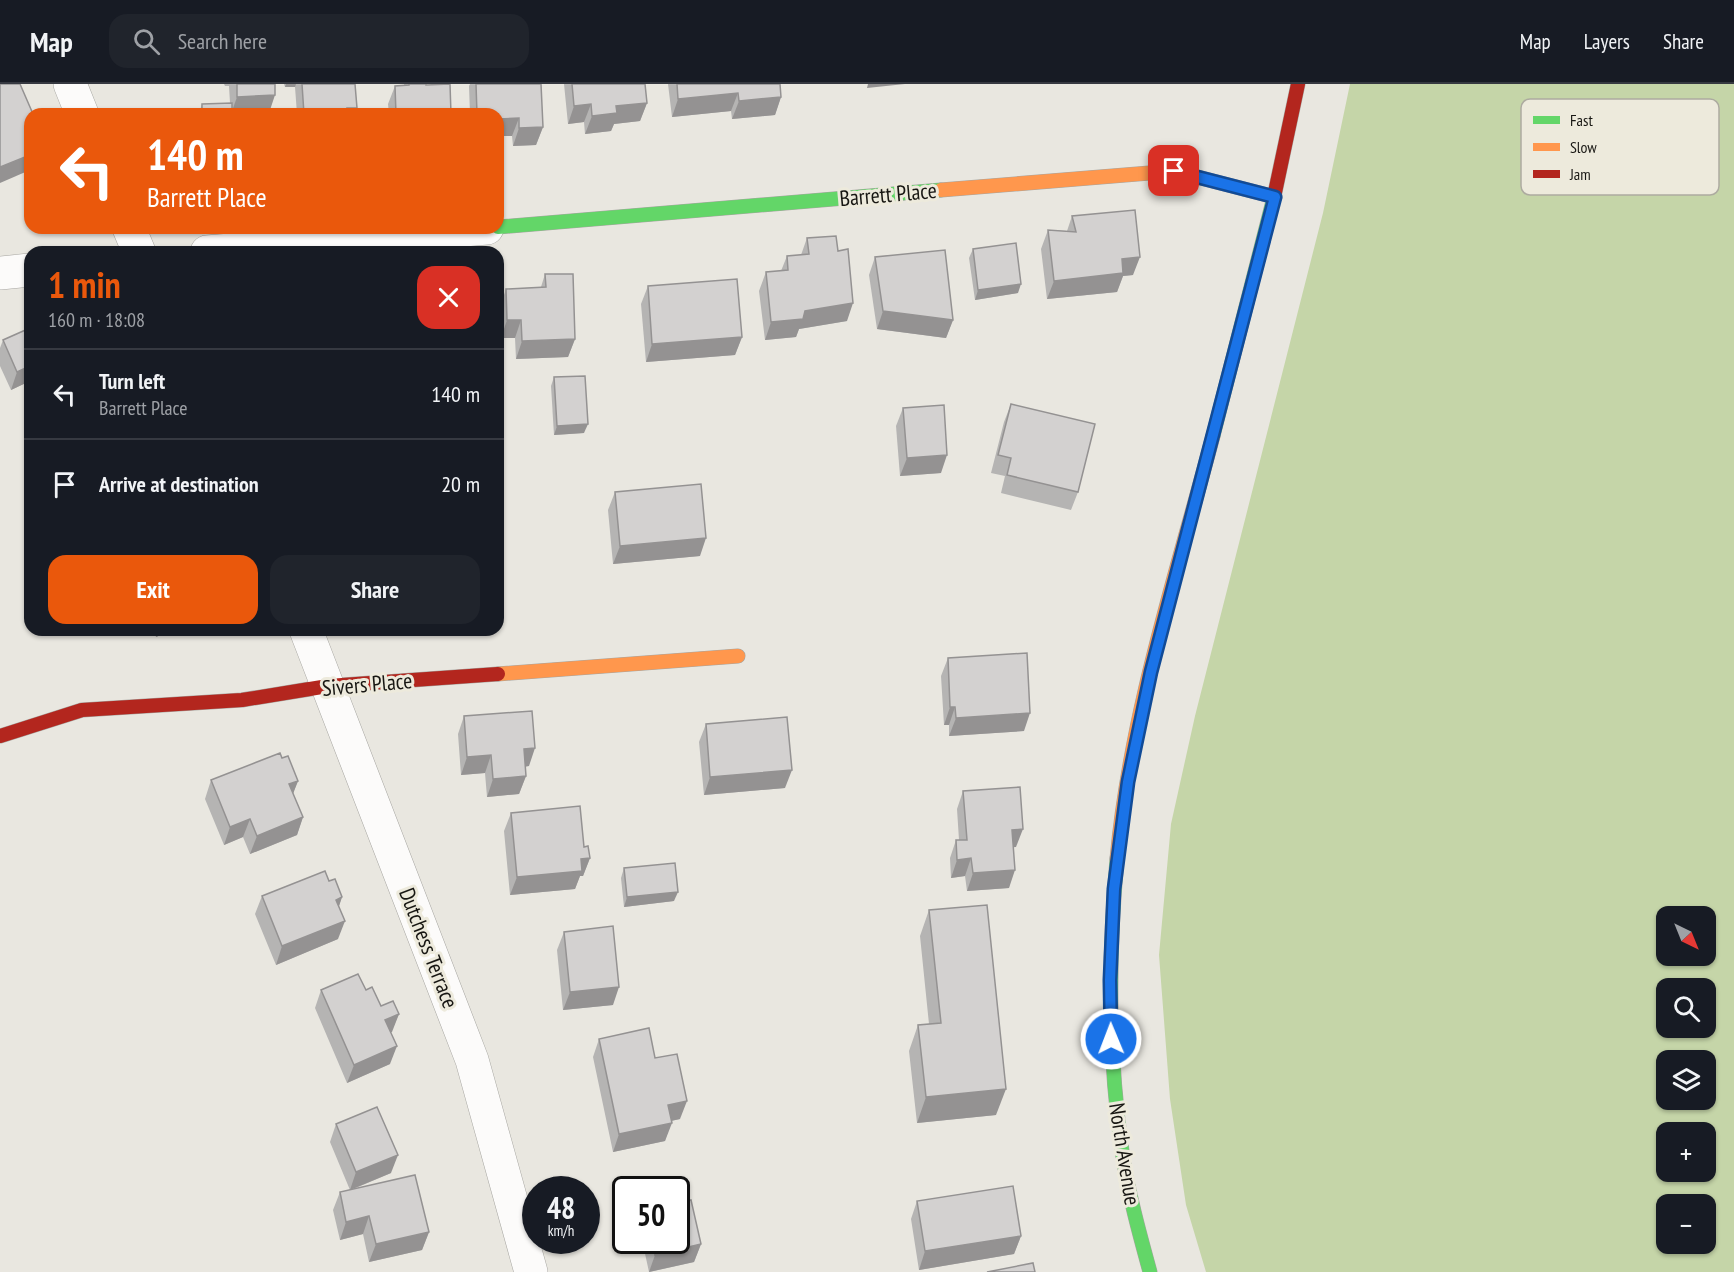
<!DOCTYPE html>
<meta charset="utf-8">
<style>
:root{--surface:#171b24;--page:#20242c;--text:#f1f3f6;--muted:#9ea1a6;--line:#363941;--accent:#ea580c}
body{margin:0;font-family:"PT Sans Narrow",sans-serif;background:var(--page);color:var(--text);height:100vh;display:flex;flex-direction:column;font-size:22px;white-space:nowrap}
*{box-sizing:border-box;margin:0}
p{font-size:20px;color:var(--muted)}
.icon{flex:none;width:33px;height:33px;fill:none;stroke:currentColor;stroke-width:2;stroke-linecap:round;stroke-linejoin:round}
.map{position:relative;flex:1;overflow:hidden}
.details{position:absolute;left:24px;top:162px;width:480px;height:390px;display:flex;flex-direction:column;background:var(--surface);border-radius:18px;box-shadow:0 2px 4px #0004}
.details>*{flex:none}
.guide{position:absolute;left:24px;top:24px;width:480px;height:126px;border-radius:18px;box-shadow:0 2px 4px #0004;background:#ea580c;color:#fff;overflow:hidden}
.needle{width:39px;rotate:137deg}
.fabs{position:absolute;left:1656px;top:822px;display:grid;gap:12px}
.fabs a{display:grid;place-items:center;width:60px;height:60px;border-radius:12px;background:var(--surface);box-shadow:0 2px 4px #0004;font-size:30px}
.speed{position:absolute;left:522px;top:1092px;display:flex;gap:12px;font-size:30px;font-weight:700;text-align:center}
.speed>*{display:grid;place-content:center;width:78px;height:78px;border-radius:50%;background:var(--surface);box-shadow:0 2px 4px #0004;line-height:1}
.speed small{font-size:15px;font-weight:400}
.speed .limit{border:3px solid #111;border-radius:9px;background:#fff;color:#111}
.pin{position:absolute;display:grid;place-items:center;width:51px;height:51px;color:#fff;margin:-26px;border-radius:12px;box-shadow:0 3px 9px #0006}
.me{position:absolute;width:66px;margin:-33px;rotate:359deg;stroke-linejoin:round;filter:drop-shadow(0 0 4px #0008)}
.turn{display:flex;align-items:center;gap:21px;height:126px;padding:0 24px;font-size:27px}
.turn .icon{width:78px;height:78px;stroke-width:2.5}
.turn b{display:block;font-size:42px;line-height:51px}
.round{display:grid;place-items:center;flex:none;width:63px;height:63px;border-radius:18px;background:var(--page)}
.head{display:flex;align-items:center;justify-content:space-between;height:102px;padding:0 24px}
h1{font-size:36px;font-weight:600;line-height:45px;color:var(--accent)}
.button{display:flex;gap:12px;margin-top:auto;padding:12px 24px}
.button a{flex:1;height:69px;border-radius:18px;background:var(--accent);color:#fff;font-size:24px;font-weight:600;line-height:69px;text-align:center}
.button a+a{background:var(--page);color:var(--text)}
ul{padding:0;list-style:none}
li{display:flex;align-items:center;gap:18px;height:90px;padding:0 24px;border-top:2px solid var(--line)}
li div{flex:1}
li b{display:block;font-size:22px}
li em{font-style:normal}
header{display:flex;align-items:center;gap:36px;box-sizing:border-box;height:84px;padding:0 30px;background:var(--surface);border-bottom:2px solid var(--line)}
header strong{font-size:28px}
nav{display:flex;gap:33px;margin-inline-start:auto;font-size:21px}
.search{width:420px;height:54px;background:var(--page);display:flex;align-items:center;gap:15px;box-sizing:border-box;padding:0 21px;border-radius:18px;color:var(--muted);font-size:22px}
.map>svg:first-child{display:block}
.green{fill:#c5d5a8;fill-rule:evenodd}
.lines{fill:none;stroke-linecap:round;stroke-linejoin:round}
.street-casing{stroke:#a6a5a0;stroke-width:34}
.fast-casing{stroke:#a6a5a0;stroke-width:15}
.slow-casing{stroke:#a6a5a0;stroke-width:15}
.jam-casing{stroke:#a6a5a0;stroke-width:15}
.street{stroke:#fcfbfa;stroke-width:33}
.fast{stroke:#63d668;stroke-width:14}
.slow{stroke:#ff974d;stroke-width:14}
.jam{stroke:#b3261e;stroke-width:14}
.wall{fill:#b5b4b3}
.shaded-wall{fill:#949292}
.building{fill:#d3d1d0;stroke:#949292;stroke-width:1.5}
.route-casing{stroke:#114b97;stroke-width:15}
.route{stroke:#1a73e8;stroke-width:10}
.labels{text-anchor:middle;stroke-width:6;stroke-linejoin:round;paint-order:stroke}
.street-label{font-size:22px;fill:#181713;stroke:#edeadc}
.key{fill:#edeadc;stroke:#adaba0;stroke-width:1.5}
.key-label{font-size:16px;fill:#181713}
</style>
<header>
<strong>Map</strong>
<div class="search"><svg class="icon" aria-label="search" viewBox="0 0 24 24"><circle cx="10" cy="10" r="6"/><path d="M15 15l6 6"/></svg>Search here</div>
<nav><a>Map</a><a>Layers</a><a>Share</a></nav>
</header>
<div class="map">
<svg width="1734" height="1188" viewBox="0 0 1734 1188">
<rect width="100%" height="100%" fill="#e9e7e0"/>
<path class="green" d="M1350 0H1734V1188H1206L1186 1121 1170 1015 1159 871 1171 740 1195 632 1323 129ZM1666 832H1706V872H1666ZM1666 904H1706V944H1666ZM1666 976H1706V1016H1666ZM1666 1048H1706V1088H1666ZM1666 1120H1706V1160H1666Z"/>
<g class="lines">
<defs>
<g id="street">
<path d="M70 0 82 30"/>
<path d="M129 144 139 168"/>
<path d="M207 168 487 144"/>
<path d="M0 189 30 186"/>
<path d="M306 546 472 976 531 1188"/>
</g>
<g id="fast">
<path d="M498 143 941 106"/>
<path d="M1213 352 1274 113"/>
<path d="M1117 775C1108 873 1108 970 1122 1067 1128 1108 1139 1148 1150 1188"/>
</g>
<g id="slow">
<path d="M941 106 1174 87 1275 113"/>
<path d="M498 590 738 572"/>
<path d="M1117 775C1130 631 1176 491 1213 352"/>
</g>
<g id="jam">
<path d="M1274 113 1298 0"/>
<path d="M0 652 82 626 242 616 328 602 498 590"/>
</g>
</defs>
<use href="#street" class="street-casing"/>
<use href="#fast" class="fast-casing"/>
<use href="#slow" class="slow-casing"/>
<use href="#jam" class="jam-casing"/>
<use href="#street" class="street"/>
<use href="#fast" class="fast"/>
<use href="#slow" class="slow"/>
<use href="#jam" class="jam"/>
</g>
<g class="wall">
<path d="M224 0H275L269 29 199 30 202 20 230 19 229 2H225Z"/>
<path d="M284 0H355L357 24 354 30H297L295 3H285Z"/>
<path d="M404 0H426V1L451 30H389L388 20 395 2 404 1Z"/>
<path d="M470 0H541L543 43 536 61 513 62 512 52H498V30H470L469 2Z"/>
<path d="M564 0H645L647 19 640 37 614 40 611 47 585 50 584 38 568 40Z"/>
<path d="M668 0H780L781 13 775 31 732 35 731 27 672 33Z"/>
<path d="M1072 132 1133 191 1123 192 1117 208 1047 215 1041 165 1048 146 1067 147Z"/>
<path d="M807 154 847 237 799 245 796 253 765 256 759 207 766 188 781 187 787 172 801 171Z"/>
<path d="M973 165 1018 209 975 216 969 174Z"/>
<path d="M875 173 953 236 946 254 877 245 869 191Z"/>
<path d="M545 190 575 255 568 273 516 275 515 254H501L500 223 506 205 541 203Z"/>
<path d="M648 202 742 253 735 271 646 278 641 220Z"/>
<path d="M30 244V298V297L11 306 0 282V264L3 256Z"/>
<path d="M554 293 584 349 554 351 551 302Z"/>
<path d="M1011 320 1078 408 1071 426 1001 409 1005 392 991 389 1004 338Z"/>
<path d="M903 324 941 389 900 392 896 342Z"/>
<path d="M615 408 700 472 613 480 608 426Z"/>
<path d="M153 546H172L156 553Z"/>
<path d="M948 574 1024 647 949 652V641H944L941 592Z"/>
<path d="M464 632 529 682 525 683 526 692 519 710 487 713 485 689 461 691 458 650Z"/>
<path d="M706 640 785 704 704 711 699 658Z"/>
<path d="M282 674 298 697 293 709 303 733 297 751 250 770 243 753 224 761 205 715 211 696Z"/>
<path d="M963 707 1016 763H1013L1009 804 967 807 965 792 951 794 950 774 956 756H959L957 725Z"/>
<path d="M511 729 584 763 590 774 583 792H580L575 805 510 811 504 747Z"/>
<path d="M624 784 674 817 624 823 621 794Z"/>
<path d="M329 797 342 813 339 822 338 855 276 881 255 830 262 812Z"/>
<path d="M929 826 996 1031 917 1039 909 967 918 941 929 940 920 852Z"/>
<path d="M564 848 613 921 563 926 557 866Z"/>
<path d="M321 906H366L381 922 399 930 391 948 390 980 347 999 315 924Z"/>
<path d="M599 955 655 974 680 1035 671 1037 665 1057 613 1068 593 973Z"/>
<path d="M336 1040 391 1089 351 1106 429 1148 422 1166 369 1178 363 1150 340 1156 333 1126 340 1108 350 1106 330 1058Z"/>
<path d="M917 1117 1021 1152 1014 1170 919 1186 911 1135Z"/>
<path d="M642 1156H676L701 1160 694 1178 649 1188Z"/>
</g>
<g class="shaded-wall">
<path d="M286 0H296L295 3H285Z"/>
<path d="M868 0H905L867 4Z"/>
<path d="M738 9 731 27 672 33 678 15Z"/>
<path d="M275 11 269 29 231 30 237 13Z"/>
<path d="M781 13 775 31 732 35 739 17Z"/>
<path d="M647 19 640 37 614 40 611 47 585 50 592 32 616 22Z"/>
<path d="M591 20 584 38 568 40 574 22Z"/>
<path d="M347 24H357L354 30H345Z"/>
<path d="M519 34 512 52H498V35Z"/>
<path d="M543 43 536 61 513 62 519 44Z"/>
<path d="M30 71V86L0 99V83Z"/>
<path d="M1140 173 1133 191 1123 192 1117 208 1047 215 1054 197 1122 175Z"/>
<path d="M1021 200 1018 209 975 216 978 206Z"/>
<path d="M853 219 847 237 799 245 796 253 765 256 771 238 805 227Z"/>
<path d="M883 227 953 236 946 254 877 245Z"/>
<path d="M507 236H521L515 254H501Z"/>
<path d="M742 253 735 271 646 278 652 260Z"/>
<path d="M575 255 568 273 516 275 522 257Z"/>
<path d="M30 282V297L11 306 17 288Z"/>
<path d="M588 340 584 349 554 351 557 342Z"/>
<path d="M947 371 941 389 900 392 907 374Z"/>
<path d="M706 454 700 472 613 480 620 462Z"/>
<path d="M158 546H172L156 553Z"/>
<path d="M950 623H955L949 641H944Z"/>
<path d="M1030 629 1024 647 949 652 956 634Z"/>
<path d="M535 664 529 682 517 683 524 665Z"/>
<path d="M491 671 485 689 461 691 467 673Z"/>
<path d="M792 686 785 704 704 711 710 693Z"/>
<path d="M526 692 519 710 487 713 493 695Z"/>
<path d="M298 697 291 715 289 700Z"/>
<path d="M303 733 297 751 250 770 257 752Z"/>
<path d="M250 735 243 753 224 761 230 743Z"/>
<path d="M1023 745 1016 763 1005 764 1012 746Z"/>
<path d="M590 774 583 792H580L575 805 510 811 517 793 581 775Z"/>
<path d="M971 774 965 792 951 794 957 776Z"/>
<path d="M1015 786 1009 804 967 807 973 789Z"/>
<path d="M678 808 674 817 624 823 627 813Z"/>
<path d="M342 813 336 831V816Z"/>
<path d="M345 837 338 855 276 881 282 862Z"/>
<path d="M619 903 613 921 563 926 570 908Z"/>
<path d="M399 930 392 948 379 954 385 936Z"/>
<path d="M397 962 390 980 347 999 354 981Z"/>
<path d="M1006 1005 996 1031 917 1039 926 1013Z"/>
<path d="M687 1017 680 1035 661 1039 668 1021Z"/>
<path d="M672 1039 665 1057 613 1068 619 1050Z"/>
<path d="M398 1071 391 1089 350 1106 356 1088Z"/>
<path d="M369 1132 363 1150 340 1156 346 1138Z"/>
<path d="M429 1148 422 1166 369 1178 376 1160Z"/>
<path d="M1021 1152 1014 1170 919 1186 925 1167Z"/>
<path d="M701 1160 694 1178 649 1188 655 1171Z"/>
</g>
<g class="building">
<path d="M0 0H20L33 30H30V71L0 83Z"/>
<path d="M237 0H275V11L237 13Z"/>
<path d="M302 0H355L357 24H347L348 30H304Z"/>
<path d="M409 0H426V1L450 0 451 30H396L395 2 409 1Z"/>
<path d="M476 0H541L543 43 519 44V34L498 35V30H477Z"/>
<path d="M572 0H645L647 19 616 22 617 29 592 32 591 20 574 22Z"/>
<path d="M677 0H780L781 13 739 17 738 9 678 15Z"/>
<path d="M232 19V30H202V20Z"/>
<path d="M1135 126 1140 173 1122 175 1123 189 1054 197 1048 146 1076 148 1072 132Z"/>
<path d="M836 152 838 167 848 165 853 219 805 227 803 235 771 238 766 188 788 186 787 172 809 170 807 154Z"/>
<path d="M1016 159 1021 200 978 206 973 165Z"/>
<path d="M945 166 953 236 883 227 875 173Z"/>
<path d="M545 190H573L575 255 522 257 521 236H507L506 205 546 203Z"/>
<path d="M737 195 742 253 652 260 648 202Z"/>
<path d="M30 244V282L17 288 3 256Z"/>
<path d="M585 292 588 340 557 342 554 293Z"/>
<path d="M1011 320 1095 340 1078 408 1007 391 1011 374 998 371Z"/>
<path d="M944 321 947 371 907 374 903 324Z"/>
<path d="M701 400 706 454 620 462 615 408Z"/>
<path d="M1027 569 1030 629 956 634 955 623H950L948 574Z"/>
<path d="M532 627 535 664 524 665 526 692 493 695 491 671 467 673 464 632Z"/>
<path d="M787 633 792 686 710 693 706 640Z"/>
<path d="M280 669 282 674 288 672 298 697 289 700 303 733 257 752 250 735 230 743 211 696Z"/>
<path d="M1020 703 1023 745 1012 746 1015 786 973 789 971 774 957 776 956 756H967L963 707Z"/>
<path d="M580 722 584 763 588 762 590 774 581 775 582 787 517 793 511 729Z"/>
<path d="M675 779 678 808 627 813 624 784Z"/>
<path d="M325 787 329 797 335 795 342 813 336 816 345 837 282 862 262 812Z"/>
<path d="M987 821 1006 1005 926 1013 918 941 941 939 929 826Z"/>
<path d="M613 842 619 903 570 908 564 848Z"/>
<path d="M358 890 366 906 372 903 381 922 393 917 399 930 385 936 397 962 354 981 321 906Z"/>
<path d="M649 944 655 974 677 970 687 1017 668 1021 672 1039 619 1050 599 955Z"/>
<path d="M377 1023 398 1071 356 1088 336 1040Z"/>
<path d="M415 1091 429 1148 376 1160 369 1132 346 1138 340 1108Z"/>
<path d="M1013 1102 1021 1152 925 1167 917 1117Z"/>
<path d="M691 1116 701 1160 655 1171 652 1156H676V1119Z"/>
<path d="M1033 1179 1035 1188H987Z"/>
</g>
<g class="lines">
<defs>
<path id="route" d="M1111 955 1110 896 1114 805 1128 698 1151 588 1275 113 1174 87"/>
</defs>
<use href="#route" class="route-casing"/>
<use href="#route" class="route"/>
</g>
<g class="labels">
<g class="street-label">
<text transform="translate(888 110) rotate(-5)" y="8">Barrett Place</text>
<text transform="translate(367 600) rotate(-5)" y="8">Sivers Place</text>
<text transform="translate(429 864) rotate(69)" y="8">Dutchess Terrace</text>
<text transform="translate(1125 1070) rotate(81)" y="8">North Avenue</text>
</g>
</g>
<rect x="1521" y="15" width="198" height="96" rx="9" class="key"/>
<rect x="1533" y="32" width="27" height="8" fill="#63d668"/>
<rect x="1533" y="59" width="27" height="8" fill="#ff974d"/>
<rect x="1533" y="86" width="27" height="8" fill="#b3261e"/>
<g class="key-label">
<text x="1570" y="42">Fast</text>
<text x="1570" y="69">Slow</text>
<text x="1570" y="96">Jam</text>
</g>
</svg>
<div class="fabs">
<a><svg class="needle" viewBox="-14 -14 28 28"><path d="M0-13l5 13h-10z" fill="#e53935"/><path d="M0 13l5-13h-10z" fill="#9ea1a6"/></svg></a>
<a><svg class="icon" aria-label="search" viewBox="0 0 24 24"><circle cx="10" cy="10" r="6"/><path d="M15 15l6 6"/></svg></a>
<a><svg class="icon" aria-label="layers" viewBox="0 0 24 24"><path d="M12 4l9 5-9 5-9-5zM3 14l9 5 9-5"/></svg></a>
<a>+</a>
<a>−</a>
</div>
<div class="speed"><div>48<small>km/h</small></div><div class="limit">50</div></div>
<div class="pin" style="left:1174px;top:87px;background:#d93025"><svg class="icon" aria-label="arrive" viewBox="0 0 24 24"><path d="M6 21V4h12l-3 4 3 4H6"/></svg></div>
<svg class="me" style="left:1111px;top:955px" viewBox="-20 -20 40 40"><circle r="17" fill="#1a73e8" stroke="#fff" stroke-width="3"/><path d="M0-11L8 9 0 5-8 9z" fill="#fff"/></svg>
<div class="guide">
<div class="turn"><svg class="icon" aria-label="left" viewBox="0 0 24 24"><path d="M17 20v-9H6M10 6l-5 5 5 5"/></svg><div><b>140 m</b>Barrett Place</div></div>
</div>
<section class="details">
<div class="head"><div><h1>1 min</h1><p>160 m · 18:08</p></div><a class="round" style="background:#d93025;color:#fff"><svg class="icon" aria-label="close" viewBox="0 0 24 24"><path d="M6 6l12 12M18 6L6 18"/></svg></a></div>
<ul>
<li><svg class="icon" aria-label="left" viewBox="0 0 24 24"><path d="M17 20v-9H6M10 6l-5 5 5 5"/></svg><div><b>Turn left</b><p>Barrett Place</p></div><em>140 m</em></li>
<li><svg class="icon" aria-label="arrive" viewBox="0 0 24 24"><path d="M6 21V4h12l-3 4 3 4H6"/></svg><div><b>Arrive at destination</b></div><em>20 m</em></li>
</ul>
<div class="button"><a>Exit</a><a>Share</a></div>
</section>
</div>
